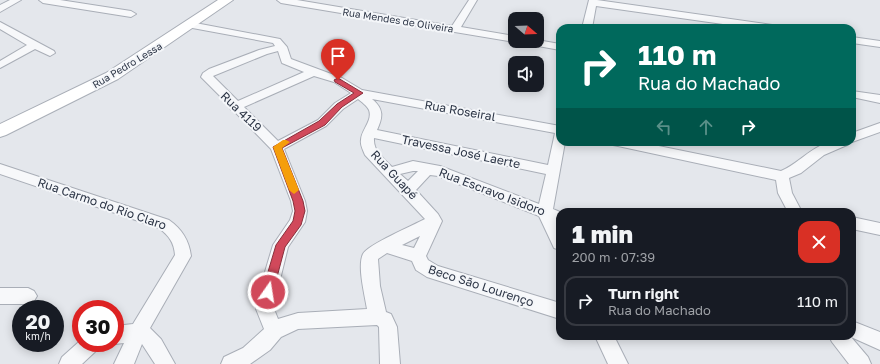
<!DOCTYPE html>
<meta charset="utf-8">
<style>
:root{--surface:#171b24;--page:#242831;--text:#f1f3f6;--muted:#9ea1a6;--line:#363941}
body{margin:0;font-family:"Golos Text",sans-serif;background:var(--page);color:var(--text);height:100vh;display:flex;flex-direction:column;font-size:15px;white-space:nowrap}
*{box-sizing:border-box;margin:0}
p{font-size:13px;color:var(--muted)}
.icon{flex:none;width:22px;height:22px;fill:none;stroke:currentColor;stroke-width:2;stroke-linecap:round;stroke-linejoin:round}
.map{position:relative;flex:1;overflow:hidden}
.drawer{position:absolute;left:556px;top:208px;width:300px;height:132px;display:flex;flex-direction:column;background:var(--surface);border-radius:12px;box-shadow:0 2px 10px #0003}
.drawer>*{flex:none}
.guide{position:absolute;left:556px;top:24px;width:300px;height:122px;border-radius:12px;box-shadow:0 2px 10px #0003;background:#00695c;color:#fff;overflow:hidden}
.needle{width:26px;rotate:109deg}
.controls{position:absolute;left:508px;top:12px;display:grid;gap:8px}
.controls a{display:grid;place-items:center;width:36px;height:36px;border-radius:8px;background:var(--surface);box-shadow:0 2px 10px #0003;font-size:20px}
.speed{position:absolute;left:12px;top:300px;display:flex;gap:8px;font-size:20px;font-weight:700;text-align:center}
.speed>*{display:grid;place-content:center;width:52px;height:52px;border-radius:50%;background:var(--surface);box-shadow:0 2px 10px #0003;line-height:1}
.speed small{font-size:10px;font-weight:400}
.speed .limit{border:6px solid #d22;background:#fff;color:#111}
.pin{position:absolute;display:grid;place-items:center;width:34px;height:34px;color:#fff;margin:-41px -17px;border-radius:50% 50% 50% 0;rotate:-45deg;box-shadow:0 0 4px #0007}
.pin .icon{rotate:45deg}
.me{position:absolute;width:44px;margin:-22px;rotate:13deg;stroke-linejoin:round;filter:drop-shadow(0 0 3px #0008)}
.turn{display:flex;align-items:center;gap:14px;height:84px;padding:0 16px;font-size:18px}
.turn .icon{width:52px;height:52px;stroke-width:2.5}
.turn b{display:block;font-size:28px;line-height:34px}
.lanes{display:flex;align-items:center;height:38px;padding:0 16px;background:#0003;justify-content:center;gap:20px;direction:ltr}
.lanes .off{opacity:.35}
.round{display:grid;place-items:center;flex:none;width:42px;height:42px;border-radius:12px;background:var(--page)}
.summary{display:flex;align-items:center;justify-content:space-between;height:68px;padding:0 16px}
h1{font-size:24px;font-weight:800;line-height:30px}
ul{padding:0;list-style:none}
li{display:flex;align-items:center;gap:12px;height:50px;margin:0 8px 6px;padding:0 8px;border:2px solid var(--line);border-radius:12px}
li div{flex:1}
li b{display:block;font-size:15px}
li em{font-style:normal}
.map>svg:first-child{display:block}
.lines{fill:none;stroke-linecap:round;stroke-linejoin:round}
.street-casing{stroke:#a9aeb7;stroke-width:2}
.secondary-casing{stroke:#a9aeb7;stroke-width:2}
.street{fill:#f7f8fa;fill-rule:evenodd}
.secondary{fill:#fff;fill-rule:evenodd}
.route{fill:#d1495b;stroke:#882f3b}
.slow{fill:#f59e0b}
.labels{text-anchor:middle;stroke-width:4;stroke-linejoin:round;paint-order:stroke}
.far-street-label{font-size:10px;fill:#2b3445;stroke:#f4f6f9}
.street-label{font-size:12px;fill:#2b3445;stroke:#f4f6f9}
</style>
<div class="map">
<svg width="880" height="364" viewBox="0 0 880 364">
<rect width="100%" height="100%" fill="#e4e7ec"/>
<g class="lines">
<defs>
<g id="street">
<path d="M10 0H21L0 12V5Z"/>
<path d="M39 0H60L131 11 136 14 131 17 43 3Z"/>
<path d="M277 0H297L452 26 469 0H477L461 27 515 36V41H519L515 42 281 3Z"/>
<path d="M589 0H597L772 25 777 28H751L596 6 592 28H582Z"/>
<path d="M0 22 54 51 55 53 50 56 35 49 0 68V61L27 45 0 29Z"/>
<path d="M190 22 280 39 287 47 291 59 342 78 362 90 560 126V142H565L553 209 560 212V224L557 223 560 228V250L554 248 539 216 438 176 430 175 416 190 438 214 442 221 426 256 428 260 438 266 560 303V319L427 277 416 270 412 261 387 253 378 259 380 286 386 312 391 314 397 327 400 364H380L379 327 377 325 298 329 281 337 270 350 250 364H221L224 357 243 348 264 329 256 309 259 292 273 245 290 220 293 211 291 201 271 149 233 110H231L230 106 201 77 203 73 209 69 259 50 275 46 273 43 187 27 185 25 187 23ZM278 51 282 63 304 72 238 101 213 76 267 54ZM314 76 334 82 351 93 335 103 318 120 278 141 244 107ZM358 99C362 102 367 106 369 110 373 121 361 130 361 140 360 145 363 150 365 155L425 219C414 225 367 245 363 254 357 266 365 296 367 309L298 313 278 319 274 309 277 292 288 247 305 222 307 211 305 201 284 149 326 126 343 109ZM372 99 555 133 548 165 377 130C383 117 384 109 372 99ZM374 138 546 174 539 204 440 166 413 161 392 167C383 158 373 151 374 138ZM413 171H418L408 181 400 174ZM420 236 414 248 402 245Z"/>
<path d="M852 37 880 41V47L852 43Z"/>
<path d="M537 40 560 44V50L527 44 522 41H537Z"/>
<path d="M852 91 880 95V103L852 97Z"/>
<path d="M880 123V132L852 142H851L852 133Z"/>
<path d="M612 142H639L781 171C798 164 811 147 830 142 835 141 843 142 848 142L847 145 824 155 801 173 789 178 792 193 802 212H788L778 193 776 180 618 146 613 145Z"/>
<path d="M0 164 169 220C182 229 189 240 191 256L150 328 161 339 175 364H155L142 344 134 364H114L124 343 115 344 114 343H115V326L133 324 175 255C174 242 169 236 159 228L0 174Z"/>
<path d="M852 217 880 223V235L852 229Z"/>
<path d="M0 288H28L34 291 37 296 34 301 28 304H0Z"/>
<path d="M852 321 880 332V350L851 337 868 357 871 364H849L832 342 829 336H852Z"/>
<path d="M595 336H614L628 364H608Z"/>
<path d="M81 340V343H100L98 349 82 364H59L62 357Z"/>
</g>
<path id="secondary" d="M218 0H233L118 79 6 135 0 137V124L106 73Z"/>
</defs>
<use href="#street" class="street-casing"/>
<use href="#secondary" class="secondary-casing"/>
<use href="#street" class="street"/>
<use href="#secondary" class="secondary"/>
</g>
<path class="route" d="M338 78 363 93 342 107 325 125 282 148 303 201 305 211 301 225 285 247 273 292 272 295 268 297 264 295 262 292 276 245 293 221 295 211 293 201 273 147 319 121 337 104 354 93 335 82 334 80Z"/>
<path class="slow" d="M283 140H286L290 142 282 148 299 190 294 194 289 190 273 147Z"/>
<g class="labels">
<g class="far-street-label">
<text transform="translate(398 20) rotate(9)" y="4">Rua Mendes de Oliveira</text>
<text transform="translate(127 65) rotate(-31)" y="4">Rua Pedro Lessa</text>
</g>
<g class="street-label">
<text transform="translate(460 111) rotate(10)" y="4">Rua Roseiral</text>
<text transform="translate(241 112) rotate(44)" y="4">Rua 4119</text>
<text transform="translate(461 152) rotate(12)" y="4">Travessa José Laerte</text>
<text transform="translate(394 175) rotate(47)" y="4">Rua Guapé</text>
<text transform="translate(492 192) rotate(21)" y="4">Rua Escravo Isidoro</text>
<text transform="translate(102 204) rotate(19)" y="4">Rua Carmo do Rio Claro</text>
<text transform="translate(481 286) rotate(18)" y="4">Beco São Lourenço</text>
</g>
</g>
</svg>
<div class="controls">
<a><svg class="needle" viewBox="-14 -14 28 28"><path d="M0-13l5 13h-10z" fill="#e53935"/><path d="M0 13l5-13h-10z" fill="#9ea1a6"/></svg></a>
<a><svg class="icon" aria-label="sound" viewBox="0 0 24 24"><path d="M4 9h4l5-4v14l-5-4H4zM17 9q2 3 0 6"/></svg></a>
</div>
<div class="speed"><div>20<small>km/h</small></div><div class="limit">30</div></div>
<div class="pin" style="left:338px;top:80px;background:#d93025"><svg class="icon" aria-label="arrive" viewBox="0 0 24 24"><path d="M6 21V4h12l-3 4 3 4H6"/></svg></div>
<svg class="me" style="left:268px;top:292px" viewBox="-20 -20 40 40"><circle r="17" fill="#d1495b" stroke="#fff" stroke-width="3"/><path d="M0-11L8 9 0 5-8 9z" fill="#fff"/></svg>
<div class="guide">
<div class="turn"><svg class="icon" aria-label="right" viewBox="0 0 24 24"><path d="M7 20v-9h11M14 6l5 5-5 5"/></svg><div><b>110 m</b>Rua do Machado</div></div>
<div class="lanes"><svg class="icon off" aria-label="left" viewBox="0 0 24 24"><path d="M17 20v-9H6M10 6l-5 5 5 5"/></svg><svg class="icon off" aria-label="ahead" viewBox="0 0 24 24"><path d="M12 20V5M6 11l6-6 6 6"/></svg><svg class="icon" aria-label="right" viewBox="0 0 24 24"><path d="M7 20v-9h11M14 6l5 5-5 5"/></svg></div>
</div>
<section class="drawer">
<div class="summary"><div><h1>1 min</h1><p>200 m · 07:39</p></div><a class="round" style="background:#d93025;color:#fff"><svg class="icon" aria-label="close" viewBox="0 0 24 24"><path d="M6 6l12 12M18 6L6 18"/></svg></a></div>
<ul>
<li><svg class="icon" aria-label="right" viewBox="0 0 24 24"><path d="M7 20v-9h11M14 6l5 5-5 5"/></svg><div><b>Turn right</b><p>Rua do Machado</p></div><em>110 m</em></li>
</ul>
</section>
</div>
